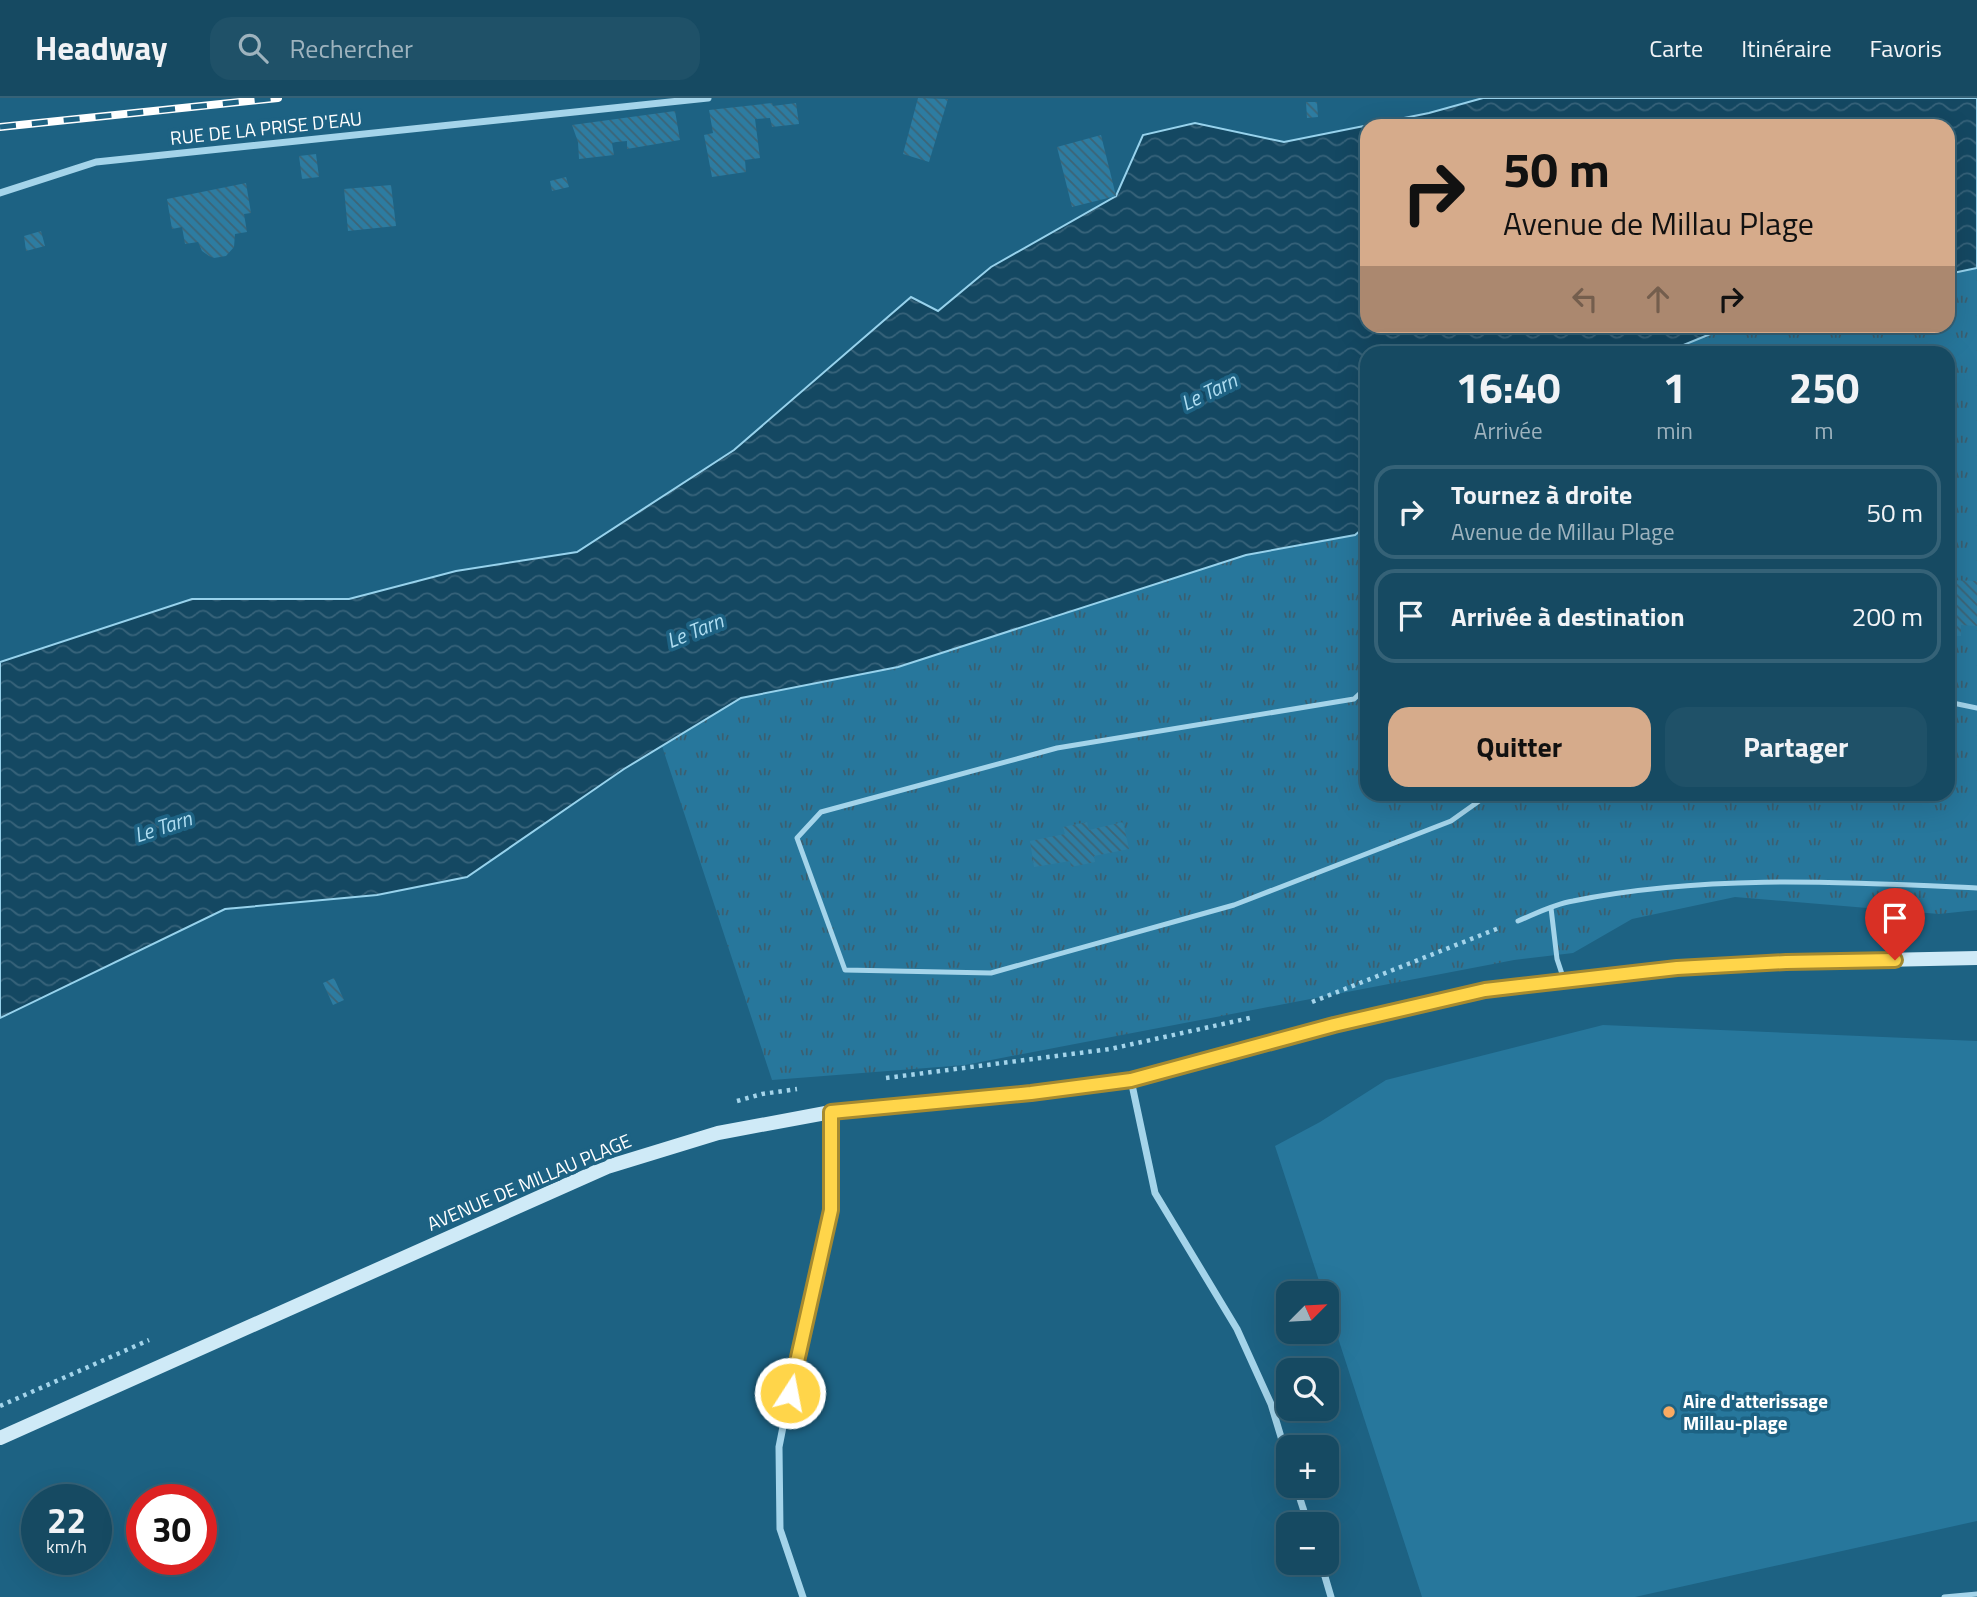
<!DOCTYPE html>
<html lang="fr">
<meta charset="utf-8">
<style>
:root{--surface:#164a62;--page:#1f5168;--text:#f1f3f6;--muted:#9eb3be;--line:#356277;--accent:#d6ab8b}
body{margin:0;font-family:"Titillium Web",sans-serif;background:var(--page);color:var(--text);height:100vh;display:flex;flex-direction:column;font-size:26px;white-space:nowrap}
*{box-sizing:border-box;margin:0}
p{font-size:23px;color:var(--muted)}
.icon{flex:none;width:38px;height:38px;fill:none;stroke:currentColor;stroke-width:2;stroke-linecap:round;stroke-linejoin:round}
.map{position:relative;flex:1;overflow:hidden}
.drawer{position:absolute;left:1360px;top:248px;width:595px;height:455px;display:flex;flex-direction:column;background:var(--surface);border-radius:21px;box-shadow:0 7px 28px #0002,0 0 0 2px var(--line)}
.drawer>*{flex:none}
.hud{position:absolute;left:1360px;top:21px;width:595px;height:214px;border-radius:21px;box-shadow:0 7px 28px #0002,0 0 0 2px var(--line);background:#d6ab8b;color:#111;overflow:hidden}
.needle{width:46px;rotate:66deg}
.controls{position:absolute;left:1276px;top:1183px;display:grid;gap:14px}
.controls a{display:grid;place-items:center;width:63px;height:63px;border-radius:14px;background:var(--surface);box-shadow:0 7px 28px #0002,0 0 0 2px var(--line);font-size:35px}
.speed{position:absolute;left:21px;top:1386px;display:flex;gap:14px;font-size:35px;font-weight:700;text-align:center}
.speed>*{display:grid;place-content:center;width:91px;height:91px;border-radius:50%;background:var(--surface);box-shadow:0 7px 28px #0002,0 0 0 2px var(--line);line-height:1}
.speed small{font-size:18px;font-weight:400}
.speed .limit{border:10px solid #d22;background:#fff;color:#111}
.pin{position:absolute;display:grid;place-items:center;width:60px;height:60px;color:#fff;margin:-72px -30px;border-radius:50% 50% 50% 0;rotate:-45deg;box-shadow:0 0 7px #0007}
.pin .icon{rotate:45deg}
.me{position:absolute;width:77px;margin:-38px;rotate:11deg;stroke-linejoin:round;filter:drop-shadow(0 0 5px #0008)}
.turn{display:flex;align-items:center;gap:24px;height:147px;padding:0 28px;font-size:32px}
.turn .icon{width:91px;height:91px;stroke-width:2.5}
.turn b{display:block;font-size:49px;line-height:60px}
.lanes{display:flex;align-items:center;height:66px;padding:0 28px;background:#0003;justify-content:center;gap:35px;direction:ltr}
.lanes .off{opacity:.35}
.eta{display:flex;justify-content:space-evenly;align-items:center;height:119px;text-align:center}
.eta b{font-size:42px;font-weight:700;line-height:49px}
.button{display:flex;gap:14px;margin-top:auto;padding:14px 28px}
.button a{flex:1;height:80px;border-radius:21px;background:var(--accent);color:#111;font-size:28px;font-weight:700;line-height:80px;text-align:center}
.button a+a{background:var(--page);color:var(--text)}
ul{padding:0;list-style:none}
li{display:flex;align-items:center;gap:21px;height:94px;margin:0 14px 10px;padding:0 14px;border:4px solid var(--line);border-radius:21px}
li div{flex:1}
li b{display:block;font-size:26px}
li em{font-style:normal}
header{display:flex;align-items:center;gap:42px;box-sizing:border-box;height:98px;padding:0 35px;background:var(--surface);border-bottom:2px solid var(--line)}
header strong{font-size:33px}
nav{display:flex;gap:38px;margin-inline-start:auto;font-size:24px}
.search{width:490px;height:63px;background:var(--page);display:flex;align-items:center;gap:18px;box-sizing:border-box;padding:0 24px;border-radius:21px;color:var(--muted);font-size:26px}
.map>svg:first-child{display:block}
.park{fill:url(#park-tufts)}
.pitch{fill:#27779c}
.water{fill:url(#water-waves);stroke:#97d2ec;stroke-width:2}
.building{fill:url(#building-back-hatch)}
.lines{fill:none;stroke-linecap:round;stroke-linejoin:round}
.path{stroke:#a4d4ea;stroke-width:4.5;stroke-dasharray:3.5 5;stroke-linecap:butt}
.lane{stroke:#a4d4ea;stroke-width:5}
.street{stroke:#a4d4ea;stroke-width:7}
.secondary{stroke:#cfeaf7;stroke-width:14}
.rail-casing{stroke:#fff;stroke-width:8}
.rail{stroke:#1d6283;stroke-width:5;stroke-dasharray:16;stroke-linecap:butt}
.route-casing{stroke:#a68a30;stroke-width:18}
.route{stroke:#ffd54a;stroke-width:12}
.poi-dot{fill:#f9aa62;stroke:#1d6283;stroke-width:2.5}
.labels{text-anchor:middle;stroke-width:7;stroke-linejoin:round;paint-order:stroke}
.street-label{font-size:19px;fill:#fff;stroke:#1d6283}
.poi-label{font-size:19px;font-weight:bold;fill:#fff;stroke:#1d6283;text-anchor:start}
.water-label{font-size:21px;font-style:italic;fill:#afddf1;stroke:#1d6283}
</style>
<header>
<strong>Headway</strong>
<div class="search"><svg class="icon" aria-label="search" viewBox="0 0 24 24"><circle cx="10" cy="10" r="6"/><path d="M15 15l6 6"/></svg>Rechercher</div>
<nav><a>Carte</a><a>Itinéraire</a><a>Favoris</a></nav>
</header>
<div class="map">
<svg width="1977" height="1499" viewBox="0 0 1977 1499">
<defs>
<pattern id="park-tufts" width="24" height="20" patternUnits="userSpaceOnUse" patternTransform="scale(1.75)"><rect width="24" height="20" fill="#27779c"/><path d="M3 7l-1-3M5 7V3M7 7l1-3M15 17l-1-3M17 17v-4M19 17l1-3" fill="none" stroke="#3b5f70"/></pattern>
<pattern id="water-waves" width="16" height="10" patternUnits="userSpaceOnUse" patternTransform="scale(1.75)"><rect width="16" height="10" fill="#144862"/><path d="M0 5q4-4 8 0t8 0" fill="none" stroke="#37637a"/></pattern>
<pattern id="building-back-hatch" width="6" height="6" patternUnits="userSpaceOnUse" patternTransform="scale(1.75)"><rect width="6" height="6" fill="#2d7ca1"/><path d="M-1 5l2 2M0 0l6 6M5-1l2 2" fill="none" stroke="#3c6476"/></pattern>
</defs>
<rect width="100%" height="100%" fill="#1d6283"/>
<path class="park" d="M1977 170V812L1939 816 1735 799 1632 821 1573 855 1514 862 965 967 772 982 662 648 741 600 898 569 1246 457 1355 437 1367 427V696H1948V256L1664 255 1731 228H1948V176Z"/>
<path class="pitch" d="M1603 927 1977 943V1423L1635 1499H1422L1327 1206 1326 1195H1323L1275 1048 1320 1024 1386 982Z"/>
<path class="water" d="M1483 0H1977V170L1948 176V28H1367V228H1730L1664 255 1367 256V427L1355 437 1246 457 898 569 741 600 624 671 467 779 377 797 225 811 0 920V564L192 501H349L456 473 577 454 734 352 911 199 938 213 991 169 1116 98 1143 37 1195 25 1284 44 1429 15Z"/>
<g class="building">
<path d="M918 0 948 1 929 64 903 56Z"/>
<path d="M1306 4H1317L1318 19 1307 20Z"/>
<path d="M772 5 773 8 796 5 799 26 772 29 770 20 755 21 760 60 745 62 746 74 712 79 704 37 713 35 709 12Z"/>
<path d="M675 13 680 42 627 51V43L616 44 612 45 614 57 579 61 578 44 572 27Z"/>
<path d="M1101 37 1116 98 1072 109 1057 49Z"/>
<path d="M316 56 319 79 302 81 299 58Z"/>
<path d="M566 79 569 89 552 93 550 83Z"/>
<path d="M246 85 251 115 244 116 247 134 235 136 234 149 226 158 214 160 209 158 202 153 198 144 185 146 182 129 172 131 167 101Z"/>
<path d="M391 87 396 128 348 133 344 91Z"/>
<path d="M41 133 45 148 26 153 24 138Z"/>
<path d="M1948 482 1977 483V528L1961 527V538H1948Z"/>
<path d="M1087 724 1089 732 1123 724 1129 751 1094 758 1095 764 1071 769 1070 763 1034 769 1030 743 1065 736 1063 729Z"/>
<path d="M334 880 344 902 333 907 323 885Z"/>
</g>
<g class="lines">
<g class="path">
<path d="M1312 904 1499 830"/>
<path d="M886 980 1110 951 1250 920"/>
<path d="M737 1003 762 996 797 991"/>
<path d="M0 1308 149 1242"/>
</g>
<g class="lane">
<path d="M1367 589 1354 601 1057 650 821 714 797 740 845 872 991 875 1234 807 1451 723 1489 696"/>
<path d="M1948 604 1977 610"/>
<path d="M1551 810 1557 861 1564 882"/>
<path d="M1518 823C1535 816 1554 806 1573 803 1706 776 1843 784 1977 790"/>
<path d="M1944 1499 1977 1496"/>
</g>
<g class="street">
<path d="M0 95 96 64 708 0"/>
<path d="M1131 982 1155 1095 1237 1231 1271 1306 1288 1362"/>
<path d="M1296 1388 1308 1426"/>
<path d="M1321 1465 1331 1499"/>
<path d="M803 1499 780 1431 779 1349 795 1268 831 1112V1014"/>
</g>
<path class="secondary" d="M0 1340 607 1069 718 1035 831 1014 1031 995 1131 982 1334 927 1485 892 1677 870 1786 864 1977 860"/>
<defs>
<path id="rail" d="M0 29 278 0"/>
</defs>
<use href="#rail" class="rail-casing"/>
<use href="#rail" class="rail"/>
</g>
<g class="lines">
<defs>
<path id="route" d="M790 1295 831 1112V1014L1031 995 1131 982 1334 927 1485 892 1677 870 1786 864 1895 862"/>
</defs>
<use href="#route" class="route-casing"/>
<use href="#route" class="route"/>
</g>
<circle class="poi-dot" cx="1669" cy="1314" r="7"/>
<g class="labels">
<g class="street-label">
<text transform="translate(266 30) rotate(-6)" y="7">RUE DE LA PRISE D'EAU</text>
<text transform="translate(529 1084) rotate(-23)" y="7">AVENUE DE MILLAU PLAGE</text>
</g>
<g class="poi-label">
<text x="1683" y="1310">Aire d'atterissage<tspan x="1683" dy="22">Millau-plage</tspan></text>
</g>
<g class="water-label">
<text transform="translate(1209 294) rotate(-26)" y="7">Le Tarn</text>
<text transform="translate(695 533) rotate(-22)" y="7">Le Tarn</text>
<text transform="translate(163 729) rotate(-18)" y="7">Le Tarn</text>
</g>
</g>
</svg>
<div class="controls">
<a><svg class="needle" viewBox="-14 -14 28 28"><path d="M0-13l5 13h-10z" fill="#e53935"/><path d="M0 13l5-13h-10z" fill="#9eb3be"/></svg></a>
<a><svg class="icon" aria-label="search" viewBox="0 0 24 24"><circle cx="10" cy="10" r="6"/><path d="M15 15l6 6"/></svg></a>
<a>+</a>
<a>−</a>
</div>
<div class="speed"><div>22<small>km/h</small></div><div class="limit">30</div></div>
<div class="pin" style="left:1895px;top:862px;background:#d93025"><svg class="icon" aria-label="arrive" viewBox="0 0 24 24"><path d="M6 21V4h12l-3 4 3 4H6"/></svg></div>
<svg class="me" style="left:790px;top:1295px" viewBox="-20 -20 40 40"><circle r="17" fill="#ffd54a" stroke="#fff" stroke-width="3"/><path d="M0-11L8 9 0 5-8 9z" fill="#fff"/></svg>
<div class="hud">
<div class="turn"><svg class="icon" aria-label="right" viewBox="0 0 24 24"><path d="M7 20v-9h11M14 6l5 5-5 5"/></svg><div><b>50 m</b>Avenue de Millau Plage</div></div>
<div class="lanes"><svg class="icon off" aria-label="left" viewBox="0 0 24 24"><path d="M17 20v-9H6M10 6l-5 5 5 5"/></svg><svg class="icon off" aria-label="ahead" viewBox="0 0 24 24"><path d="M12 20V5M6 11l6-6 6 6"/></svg><svg class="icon" aria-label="right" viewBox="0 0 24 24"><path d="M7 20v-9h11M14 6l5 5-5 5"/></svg></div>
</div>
<section class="drawer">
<div class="eta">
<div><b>16:40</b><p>Arrivée</p></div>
<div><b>1</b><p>min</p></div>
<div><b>250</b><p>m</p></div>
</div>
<ul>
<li><svg class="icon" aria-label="right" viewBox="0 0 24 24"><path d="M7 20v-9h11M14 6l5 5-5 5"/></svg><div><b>Tournez à droite</b><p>Avenue de Millau Plage</p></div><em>50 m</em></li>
<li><svg class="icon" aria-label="arrive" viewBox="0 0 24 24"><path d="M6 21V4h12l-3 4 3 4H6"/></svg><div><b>Arrivée à destination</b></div><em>200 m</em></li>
</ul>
<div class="button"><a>Quitter</a><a>Partager</a></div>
</section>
</div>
